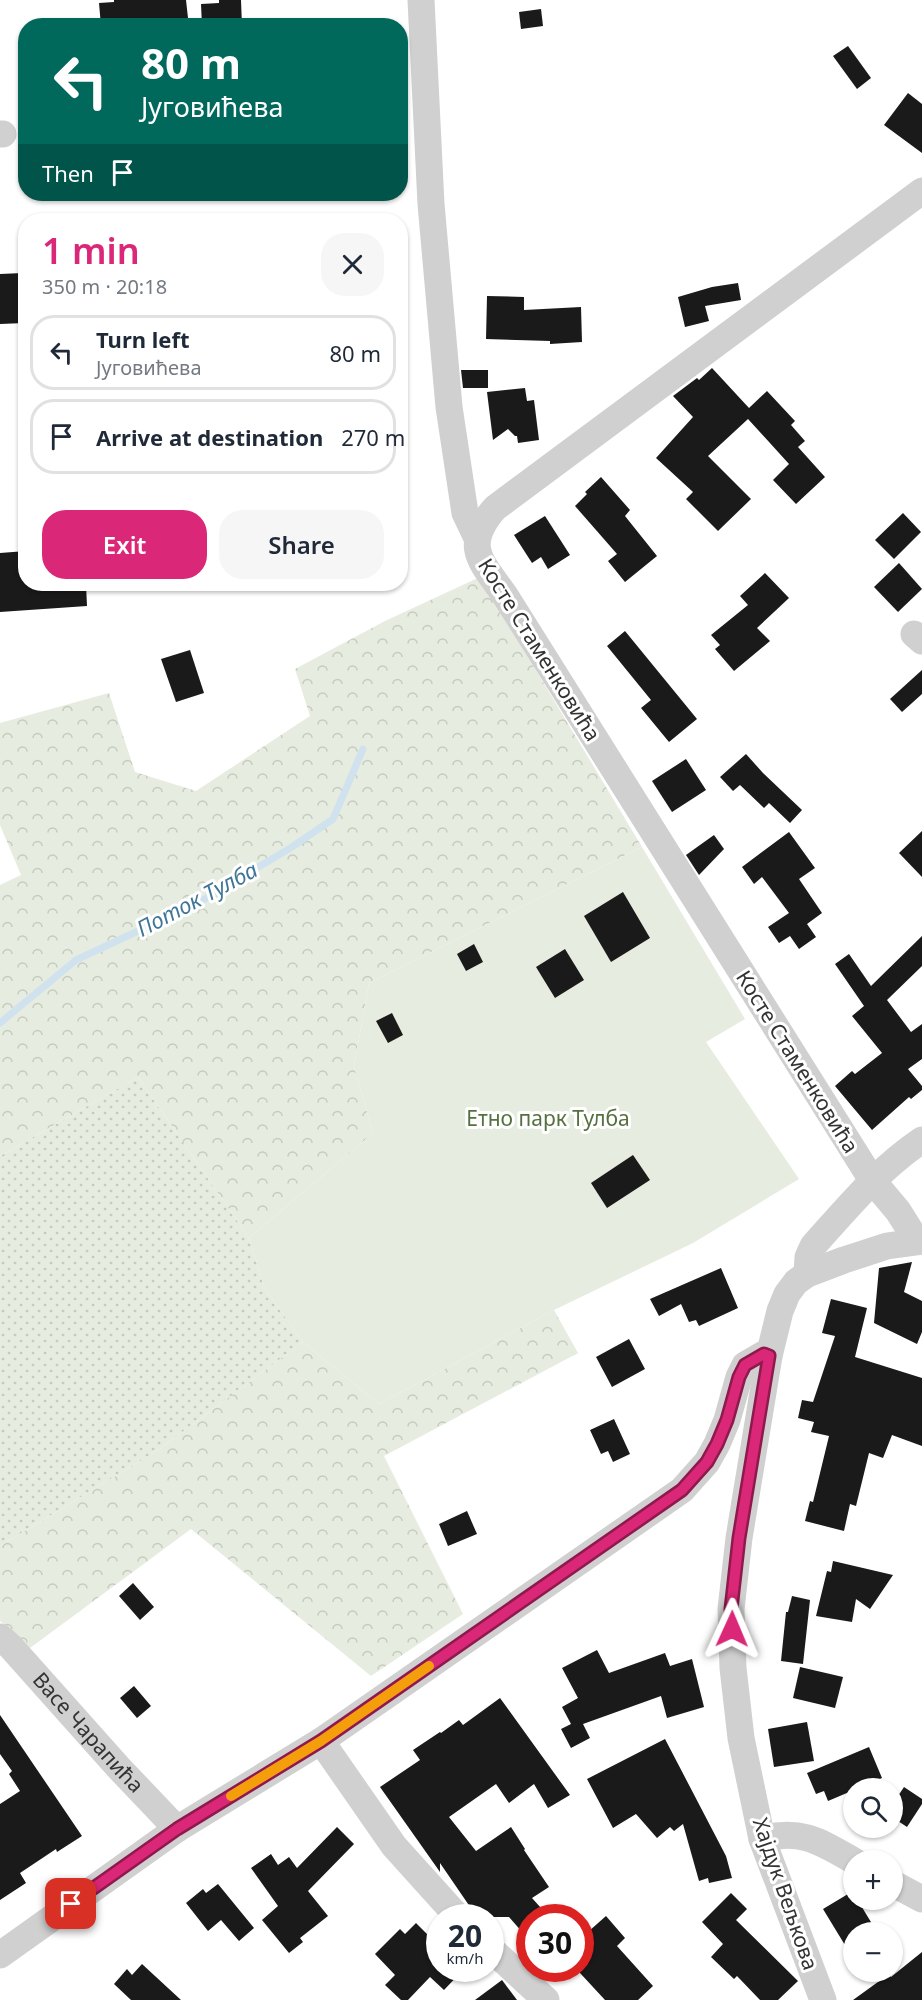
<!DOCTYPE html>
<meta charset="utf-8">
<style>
:root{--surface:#fff;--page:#f6f6f7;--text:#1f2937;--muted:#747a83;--line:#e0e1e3;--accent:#db2777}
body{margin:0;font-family:"Noto Sans",sans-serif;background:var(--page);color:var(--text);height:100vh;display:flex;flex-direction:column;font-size:22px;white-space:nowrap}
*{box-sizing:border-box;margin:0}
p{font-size:20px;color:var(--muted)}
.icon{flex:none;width:33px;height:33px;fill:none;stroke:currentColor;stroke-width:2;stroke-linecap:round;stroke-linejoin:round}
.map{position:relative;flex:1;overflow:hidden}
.details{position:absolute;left:18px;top:213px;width:390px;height:378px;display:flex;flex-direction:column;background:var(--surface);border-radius:24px;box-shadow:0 2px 4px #0004}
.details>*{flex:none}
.guide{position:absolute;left:18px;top:18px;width:390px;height:183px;border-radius:24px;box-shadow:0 2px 4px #0004;background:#00695c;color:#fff;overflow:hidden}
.controls{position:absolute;left:843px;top:1778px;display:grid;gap:12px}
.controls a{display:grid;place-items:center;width:60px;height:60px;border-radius:50%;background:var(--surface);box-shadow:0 2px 4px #0004;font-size:30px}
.speed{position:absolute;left:426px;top:1904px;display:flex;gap:12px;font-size:30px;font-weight:700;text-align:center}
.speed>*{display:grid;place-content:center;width:78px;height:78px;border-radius:50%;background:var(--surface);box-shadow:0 2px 4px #0004;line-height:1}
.speed small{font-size:15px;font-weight:400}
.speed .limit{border:9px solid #d22;background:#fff;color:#111}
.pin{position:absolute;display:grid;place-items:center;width:51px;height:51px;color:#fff;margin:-26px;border-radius:12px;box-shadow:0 3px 9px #0006}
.me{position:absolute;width:66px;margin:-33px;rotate:1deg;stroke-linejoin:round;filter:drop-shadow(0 0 4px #0008)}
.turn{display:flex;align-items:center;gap:21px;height:126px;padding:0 24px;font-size:27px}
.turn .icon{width:78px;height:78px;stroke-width:2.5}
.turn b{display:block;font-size:42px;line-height:51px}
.then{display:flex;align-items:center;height:57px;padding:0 24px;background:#0003;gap:12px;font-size:22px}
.round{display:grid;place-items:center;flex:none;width:63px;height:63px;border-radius:24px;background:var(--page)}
.overview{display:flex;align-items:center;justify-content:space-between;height:102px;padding:0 24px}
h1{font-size:36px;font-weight:600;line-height:45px;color:var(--accent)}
.action{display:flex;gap:12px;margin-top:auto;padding:12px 24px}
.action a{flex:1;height:69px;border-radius:24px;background:var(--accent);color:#fff;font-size:24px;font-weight:600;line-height:69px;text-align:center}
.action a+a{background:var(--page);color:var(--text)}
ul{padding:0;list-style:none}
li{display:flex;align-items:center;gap:18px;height:75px;margin:0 12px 9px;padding:0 12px;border:3px solid var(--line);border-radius:24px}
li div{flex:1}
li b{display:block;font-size:22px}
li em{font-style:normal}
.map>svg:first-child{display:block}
.grass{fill:url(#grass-dots)}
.forest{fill:url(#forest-crowns)}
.park{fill:#e6ecdf}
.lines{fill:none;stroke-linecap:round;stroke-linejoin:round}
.stream{stroke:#cfe2ee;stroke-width:7}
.building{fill:#1a1a1a}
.minor{stroke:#d0d0d0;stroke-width:27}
.route-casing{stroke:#8e194d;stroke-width:15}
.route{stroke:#db2777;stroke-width:10}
.slow{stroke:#f59e0b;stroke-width:10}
.labels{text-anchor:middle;stroke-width:6;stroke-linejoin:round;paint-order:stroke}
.street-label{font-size:21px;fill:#333;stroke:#fff}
.park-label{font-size:21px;fill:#56703f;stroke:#fff}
.water-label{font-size:22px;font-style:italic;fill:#3f7597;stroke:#fff}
</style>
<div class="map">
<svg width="922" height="2000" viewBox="0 0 922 2000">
<defs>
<pattern id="grass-dots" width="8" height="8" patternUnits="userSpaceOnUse" patternTransform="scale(1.5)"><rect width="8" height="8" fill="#e6ecdf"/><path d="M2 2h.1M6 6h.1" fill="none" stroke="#c6cbc0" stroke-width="1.8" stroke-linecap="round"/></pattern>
<pattern id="forest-crowns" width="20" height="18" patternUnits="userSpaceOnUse" patternTransform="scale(1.5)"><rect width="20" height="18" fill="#e6ecdf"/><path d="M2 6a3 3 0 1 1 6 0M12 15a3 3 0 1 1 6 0" fill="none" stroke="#c6cbc0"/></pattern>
</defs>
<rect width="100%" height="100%" fill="#fff"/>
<path class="grass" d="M138 1077 249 1238 265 1289 303 1342 157 1451 0 1546V1156Z"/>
<g class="forest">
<path d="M480 577 642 847 369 983 354 1066 373 1133 249 1238 138 1077 0 1156V885L21 875 0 825V723L109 693 135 772 196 791 310 716 295 669 385 621Z"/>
<path d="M554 1310 578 1353 384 1456 463 1614 371 1676 191 1529 30 1648 0 1621V1546L157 1451 303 1342 379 1404Z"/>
</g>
<path class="park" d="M642 847 745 1019 706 1042 799 1179 693 1243 554 1310 379 1404 303 1342 265 1289 249 1238 373 1133 354 1066 369 983Z"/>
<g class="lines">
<path class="stream" d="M0 1023 76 960 198 903 292 847 333 819 363 749"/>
</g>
<g class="building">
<path d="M114 0H186L188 18 164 21V22L155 23 156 26H101L99 3 114 2Z"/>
<path d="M219 0H241L242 26H202L201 4 219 3Z"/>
<path d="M541 9 543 26 521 29 519 12Z"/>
<path d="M848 46 871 78 857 89 833 56Z"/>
<path d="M908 93 922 104V153L884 125Z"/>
<path d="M23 273 25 323 0 324V274Z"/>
<path d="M738 283 741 300 705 306 709 321 685 327 678 297 712 287Z"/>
<path d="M487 296 524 297V310L581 307 582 342 550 344V341L486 339Z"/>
<path d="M712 368 749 408 767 391 795 421 791 425 805 441 798 447 825 477 796 504 773 480 789 464 748 419 708 456 751 499 718 531 686 499 693 492 656 458 693 417 673 396 697 378 699 380Z"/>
<path d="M461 370H488V388H463Z"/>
<path d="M525 388 527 401 534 400 539 440 518 443 517 436H515L508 429 493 440 487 392Z"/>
<path d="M601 477 630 510 625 516 657 556 625 582 608 561 617 554 575 506 587 494 585 492Z"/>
<path d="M903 513 921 532 894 559 875 540Z"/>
<path d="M545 516 570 555 548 569 541 557 532 563 514 535Z"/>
<path d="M26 551V584H86L87 606 0 612V553Z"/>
<path d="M899 563 922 589 898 612 874 587Z"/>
<path d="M765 573 789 598 757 628 770 641 734 671 715 649 720 645 711 635 748 605 740 596Z"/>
<path d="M625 631 697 719 669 742 641 708 651 700 607 646Z"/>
<path d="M190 650 204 693 176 702 161 659Z"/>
<path d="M922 670V694L902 712 890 699Z"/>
<path d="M746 754 763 773 802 810 790 823 769 803 764 808 740 785 733 791 720 777Z"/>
<path d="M686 759 706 790 672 812 652 781Z"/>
<path d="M922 831V877L899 853Z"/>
<path d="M789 832 815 868 799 879 822 913 807 924 816 937 799 949 790 936 779 943 768 927 789 913 762 877 754 884 742 867Z"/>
<path d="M714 835 724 849 699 875 686 855Z"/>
<path d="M623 892 650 938 611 962 584 916Z"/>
<path d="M922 936V966L887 1000 911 1032 922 1024V1059L908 1069 922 1086V1090L911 1099 909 1097 872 1130 835 1086 852 1071 855 1074 882 1053 852 1016 864 1006 835 964 849 954 871 986Z"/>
<path d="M474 944 483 962 466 971 457 954Z"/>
<path d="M565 949 584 980 555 998 536 967Z"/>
<path d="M392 1013 403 1035 388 1043 376 1021Z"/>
<path d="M633 1155 650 1180 607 1208 591 1183Z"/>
<path d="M912 1262 904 1292 922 1301V1332L917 1344 874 1323 879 1268Z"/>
<path d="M721 1268 738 1308 699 1326 696 1320 689 1322 681 1304 659 1316 650 1299Z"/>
<path d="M831 1299 867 1308 855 1357 922 1378V1446L892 1435 883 1458 869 1453 856 1506 850 1504 844 1531 805 1521 810 1501 813 1502 829 1436 811 1432 814 1422 798 1418 802 1400 813 1402 835 1336 822 1333Z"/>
<path d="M629 1339 645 1369 612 1387 596 1357Z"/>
<path d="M614 1419 630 1454 613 1462 608 1451 601 1454 590 1430Z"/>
<path d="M467 1511 477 1534 448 1546 439 1524Z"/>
<path d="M833 1561 893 1575 870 1609 856 1599 852 1622 816 1616 827 1571 831 1572Z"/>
<path d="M133 1583 154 1607 140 1620 119 1596Z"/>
<path d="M792 1596 810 1600 803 1664 781 1661 786 1612H788Z"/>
<path d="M597 1650 609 1673 665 1653 670 1666 692 1659 704 1707 667 1718 661 1696 583 1724 590 1738 571 1748 561 1729 571 1724 562 1707 578 1698 562 1668Z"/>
<path d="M800 1667 843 1677 835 1708 793 1698Z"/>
<path d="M134 1686 151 1706 137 1718 120 1698Z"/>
<path d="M500 1698 570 1795 548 1808 534 1784 509 1803 496 1784 449 1817 476 1851 511 1827 525 1849 524 1850 549 1887 532 1898 549 1917H530V1941L509 1917H477L440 1863V1872L380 1787 420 1760 413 1750 440 1732 441 1733 459 1720 463 1725Z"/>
<path d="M0 1715 82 1836 57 1852 56 1849 20 1873 26 1883 0 1900V1804L20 1791 9 1774 12 1771 0 1754Z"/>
<path d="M807 1722 814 1761 774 1767 768 1729Z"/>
<path d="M665 1739 726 1856 732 1878 709 1883 708 1878 699 1881 683 1824 674 1831 670 1827 657 1838 636 1814 613 1828 587 1779Z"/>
<path d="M869 1747 882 1778 858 1788H854V1790L828 1801 824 1791 816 1794 807 1773Z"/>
<path d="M904 1787 922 1799V1804L907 1827 892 1817V1805Z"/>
<path d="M337 1827 354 1844 308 1891 328 1916 300 1938 303 1942 289 1953 262 1920 278 1906 251 1868 271 1854 278 1865 289 1857 297 1868Z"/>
<path d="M218 1884 254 1928 239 1941 221 1920 208 1931 186 1903 203 1889 206 1893Z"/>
<path d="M853 1891 854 1899H857L877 1932H854V1960L823 1909Z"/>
<path d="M731 1893 747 1909 736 1920 798 1981 778 2000H760L737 1976 734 1979 711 1957 723 1944 702 1922Z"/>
<path d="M606 1916 625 1938 617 1946 653 1986 638 2000H605L580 1973V1939Z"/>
<path d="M416 1923 431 1938 440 1929V1968H465L444 1990 430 1977 408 2000H401L385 1985 395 1975 375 1954 400 1929 405 1934Z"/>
<path d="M922 1952V2000H853L889 1974 891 1977Z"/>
<path d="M142 1964 181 2000H131L114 1984 127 1969 132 1975Z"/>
<path d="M502 1980 517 2000H475Z"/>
</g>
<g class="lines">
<g class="minor">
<path d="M421 0 431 204 449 407 465 513 476 536"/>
<path d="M0 134H3"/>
<path d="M914 634 922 641"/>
<path d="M917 1241 898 1211 872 1180 506 597C482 562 461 547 495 508L922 191"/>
<path d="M807 1274 808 1257 813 1246C848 1207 879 1169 922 1140"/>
<path id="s1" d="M0 1637 11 1647 118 1767 177 1829"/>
<path d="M321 1741 394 1846 458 1917"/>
<path d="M762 1839C800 1828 821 1842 854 1861"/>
<path d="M892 1883 922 1899"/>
<path d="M490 1948 546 2000"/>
<path d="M0 1955 177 1829 321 1741 682 1490 707 1462 717 1444 727 1420 739 1377 745 1365 764 1354 769 1356"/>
<path d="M823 2000 762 1839 741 1738 733 1668 731 1609 739 1538 769 1356 780 1311 787 1294 796 1282 807 1274 844 1260 887 1246 922 1241"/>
</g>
</g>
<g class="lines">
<defs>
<path id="route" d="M71 1904 177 1829 321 1741 682 1490 707 1462 717 1444 727 1420 739 1377 745 1365 764 1354 769 1356 739 1538 731 1609 732 1629"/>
</defs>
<use href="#route" class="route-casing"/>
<use href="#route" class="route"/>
<path class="slow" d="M231 1796 321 1741 429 1666"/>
</g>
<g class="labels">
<g class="street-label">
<text transform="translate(539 650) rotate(58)" y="7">Косте Стаменковића</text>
<text transform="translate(797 1062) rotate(58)" y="7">Косте Стаменковића</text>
<text dy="7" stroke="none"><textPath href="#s1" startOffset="130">Васе Чарапића</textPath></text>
<text transform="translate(785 1894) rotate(71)" y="7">Хајдук Вељкова</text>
</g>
<g class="park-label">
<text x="548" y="1126">Етно парк Тулба</text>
</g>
<g class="water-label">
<text transform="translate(197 899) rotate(-28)" y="8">Поток Тулба</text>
</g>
</g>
</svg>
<div class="controls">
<a><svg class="icon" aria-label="search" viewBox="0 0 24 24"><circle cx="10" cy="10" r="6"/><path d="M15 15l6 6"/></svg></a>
<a>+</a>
<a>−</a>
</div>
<div class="speed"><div>20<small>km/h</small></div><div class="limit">30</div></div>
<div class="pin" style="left:71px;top:1904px;background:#d93025"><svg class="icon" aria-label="arrive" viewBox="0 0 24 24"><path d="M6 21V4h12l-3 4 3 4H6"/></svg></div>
<svg class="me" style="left:732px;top:1629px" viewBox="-20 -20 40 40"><path d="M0-17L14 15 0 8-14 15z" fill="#db2777" stroke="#fff" stroke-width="4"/></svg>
<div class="guide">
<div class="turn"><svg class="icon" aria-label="left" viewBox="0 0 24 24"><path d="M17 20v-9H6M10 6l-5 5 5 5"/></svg><div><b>80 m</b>Југовићева</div></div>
<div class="then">Then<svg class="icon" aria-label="arrive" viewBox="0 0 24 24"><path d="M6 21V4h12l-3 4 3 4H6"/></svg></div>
</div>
<section class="details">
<div class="overview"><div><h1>1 min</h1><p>350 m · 20:18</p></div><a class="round"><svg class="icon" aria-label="close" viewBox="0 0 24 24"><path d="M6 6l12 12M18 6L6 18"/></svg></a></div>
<ul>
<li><svg class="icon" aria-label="left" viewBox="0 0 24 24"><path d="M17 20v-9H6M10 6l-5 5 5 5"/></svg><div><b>Turn left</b><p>Југовићева</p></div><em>80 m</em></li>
<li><svg class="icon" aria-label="arrive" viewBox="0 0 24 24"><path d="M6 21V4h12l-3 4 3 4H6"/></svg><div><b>Arrive at destination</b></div><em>270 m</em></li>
</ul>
<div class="action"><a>Exit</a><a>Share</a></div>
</section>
</div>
